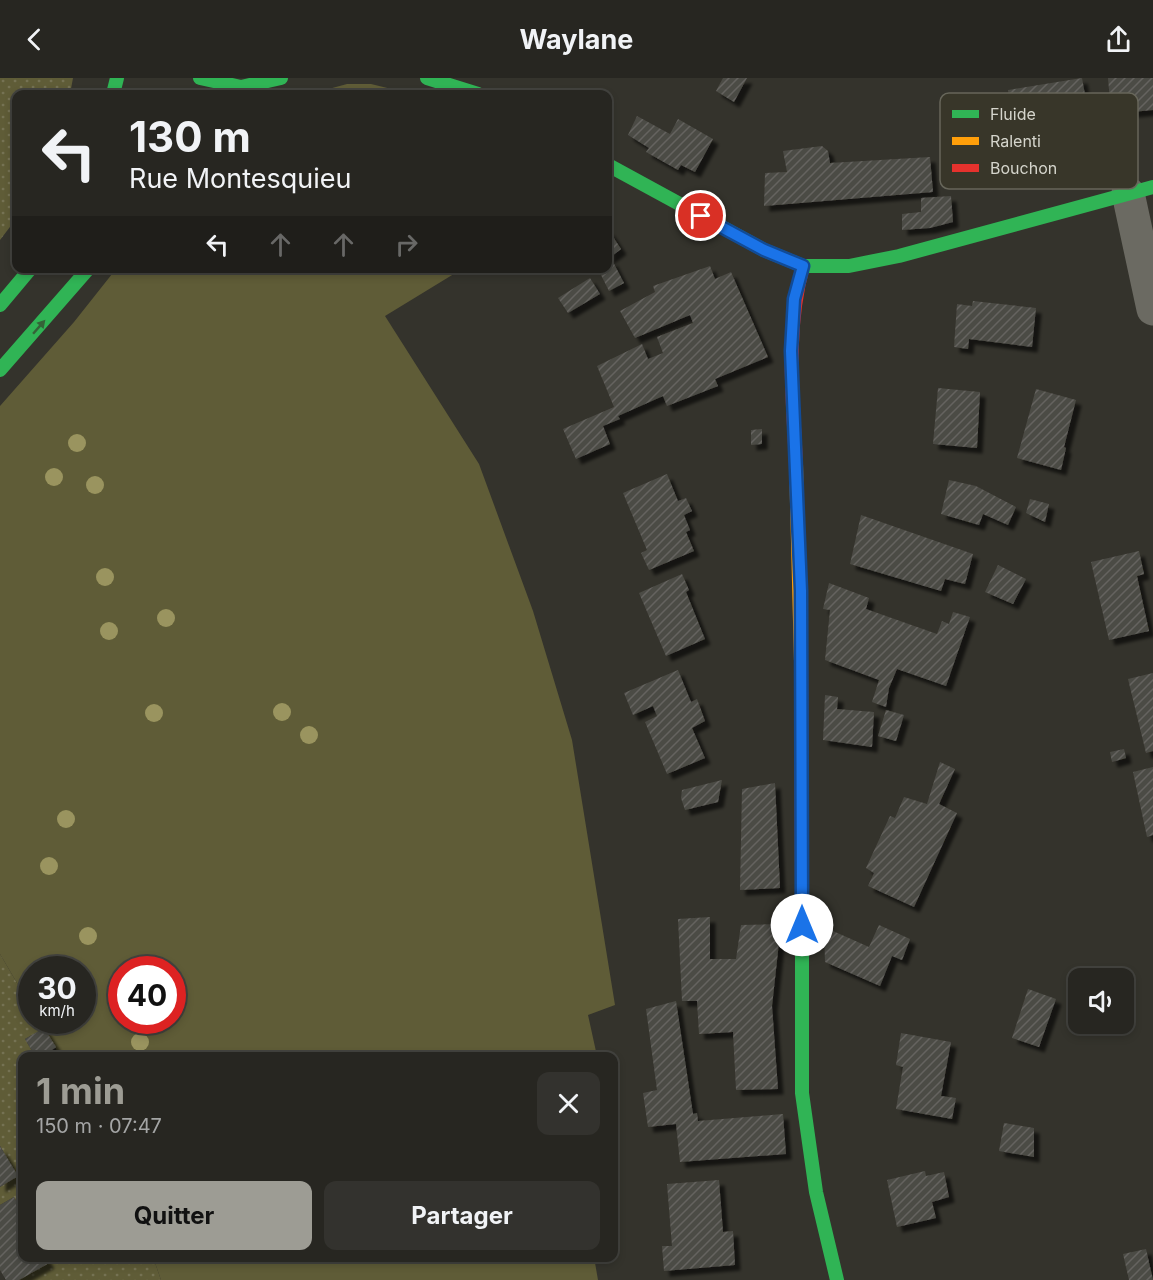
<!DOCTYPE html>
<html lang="fr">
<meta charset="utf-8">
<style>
:root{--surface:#272621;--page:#33322e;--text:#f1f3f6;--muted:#a4a5a5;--line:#43433f;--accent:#9d9c94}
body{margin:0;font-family:Inter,sans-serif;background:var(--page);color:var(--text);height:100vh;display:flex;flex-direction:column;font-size:22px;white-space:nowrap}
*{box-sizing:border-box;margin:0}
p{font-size:20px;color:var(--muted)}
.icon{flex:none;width:33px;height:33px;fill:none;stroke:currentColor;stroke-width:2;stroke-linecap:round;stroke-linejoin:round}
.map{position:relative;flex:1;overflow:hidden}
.details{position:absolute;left:18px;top:974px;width:600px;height:210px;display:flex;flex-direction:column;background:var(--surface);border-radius:12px;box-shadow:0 3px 9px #0003,0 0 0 2px var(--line)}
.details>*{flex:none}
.top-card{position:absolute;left:12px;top:12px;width:600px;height:183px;border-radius:12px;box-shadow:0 3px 9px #0003,0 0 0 2px var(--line);background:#272621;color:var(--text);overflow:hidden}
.tools{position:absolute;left:1068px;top:890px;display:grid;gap:12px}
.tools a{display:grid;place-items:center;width:66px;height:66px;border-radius:12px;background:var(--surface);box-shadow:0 3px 9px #0003,0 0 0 2px var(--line);font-size:30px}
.speed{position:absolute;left:18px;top:878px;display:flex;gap:12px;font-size:30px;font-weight:700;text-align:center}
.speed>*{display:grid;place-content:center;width:78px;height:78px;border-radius:50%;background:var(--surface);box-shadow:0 3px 9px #0003,0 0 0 2px var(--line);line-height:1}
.speed small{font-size:15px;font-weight:400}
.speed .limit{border:9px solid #d22;background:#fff;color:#111}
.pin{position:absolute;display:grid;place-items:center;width:51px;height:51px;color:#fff;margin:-26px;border:3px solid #fff;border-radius:50%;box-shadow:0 2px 6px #0007}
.me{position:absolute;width:66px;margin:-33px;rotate:0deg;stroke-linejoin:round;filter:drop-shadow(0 0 4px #0008)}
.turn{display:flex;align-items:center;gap:21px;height:126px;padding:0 18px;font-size:27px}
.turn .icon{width:78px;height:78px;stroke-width:2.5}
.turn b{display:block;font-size:42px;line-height:51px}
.lanes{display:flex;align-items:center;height:57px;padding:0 18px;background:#0003;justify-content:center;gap:30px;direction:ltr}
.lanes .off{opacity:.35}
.round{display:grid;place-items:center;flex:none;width:63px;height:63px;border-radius:12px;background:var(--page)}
.summary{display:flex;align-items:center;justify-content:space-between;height:102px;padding:0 18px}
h1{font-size:36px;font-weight:700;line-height:45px;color:var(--accent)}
.button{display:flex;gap:12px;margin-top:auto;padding:12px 18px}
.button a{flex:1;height:69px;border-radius:12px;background:var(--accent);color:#111;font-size:24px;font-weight:700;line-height:69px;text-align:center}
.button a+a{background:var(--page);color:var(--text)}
header{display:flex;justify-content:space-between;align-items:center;height:78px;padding:0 18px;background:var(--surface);font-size:27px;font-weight:700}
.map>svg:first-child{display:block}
.green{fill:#5f5c37;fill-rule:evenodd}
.garden{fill:url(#garden-dots)}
.building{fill:url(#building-hatch);filter:url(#shadow)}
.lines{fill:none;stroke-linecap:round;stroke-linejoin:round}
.street{stroke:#6b6a62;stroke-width:33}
.fast{stroke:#30b455;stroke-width:14}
.slow{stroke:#ff9f0a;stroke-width:14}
.jam{stroke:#e5322d;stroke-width:14}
.tree{fill:#9a945f}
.oneway{fill:#356238}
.route-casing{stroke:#114b97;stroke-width:15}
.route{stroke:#1a73e8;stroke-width:10}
.key{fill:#383629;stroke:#67665a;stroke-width:1.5}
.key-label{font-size:16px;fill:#d5d5cc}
</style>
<header><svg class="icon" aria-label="back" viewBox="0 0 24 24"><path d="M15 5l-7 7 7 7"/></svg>Waylane<svg class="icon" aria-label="share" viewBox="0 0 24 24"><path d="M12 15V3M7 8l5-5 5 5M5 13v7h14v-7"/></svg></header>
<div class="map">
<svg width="1153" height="1202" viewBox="0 0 1153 1202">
<defs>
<pattern id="garden-dots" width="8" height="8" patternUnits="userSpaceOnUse" patternTransform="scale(1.5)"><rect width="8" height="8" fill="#5f5c37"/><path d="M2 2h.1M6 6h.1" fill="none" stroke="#757253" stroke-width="1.8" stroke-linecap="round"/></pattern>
<pattern id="building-hatch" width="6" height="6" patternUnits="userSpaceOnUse" patternTransform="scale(1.5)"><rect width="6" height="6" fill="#4c4b45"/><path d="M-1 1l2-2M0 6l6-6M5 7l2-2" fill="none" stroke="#65645f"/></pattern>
<filter id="shadow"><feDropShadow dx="5.5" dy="5.5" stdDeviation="1.5" flood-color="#0009"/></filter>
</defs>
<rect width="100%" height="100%" fill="#34332c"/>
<g class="green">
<path d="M347 6H371L412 16H310Z"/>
<path d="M116 191H462L385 238 479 386 533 533 572 662 615 927 588 937 597 978H60L39 942H82V891H32L31 929 0 876V328L74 244ZM122 891H172V942H122Z"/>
<path d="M153 1179H594L598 1202H161Z"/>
</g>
<g class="garden">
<path d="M0 0H73L70 16H16V141L0 162Z"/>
<path d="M0 876 31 929 32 942H39L44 950 25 961 35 978H22V1134L14 1119 0 1127V1109L18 1098 0 1068Z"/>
<path d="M45 1179H153L161 1202H19L48 1185Z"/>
</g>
<g class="building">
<path d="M723 0H747L734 24 716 13Z"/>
<path d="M1082 0 1091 51 1015 61 1008 12Z"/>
<path d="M1108 0H1153V32L1111 36Z"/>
<path d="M637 38 670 56 678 41 713 61 695 94 681 87 678 92 646 74 649 70 628 57Z"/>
<path d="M822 68 828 73 830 85 930 79 933 114 764 128 765 95 787 94 783 73Z"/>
<path d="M951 118 953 144 930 150 902 152V136L921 134V120Z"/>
<path d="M608 151 621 171 608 181Z"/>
<path d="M612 182 624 205 609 213 598 191 608 190V185Z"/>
<path d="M710 188 715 201 731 194 768 279 715 301 718 308 667 328 663 318 618 338 620 341 603 348 610 366 576 381 563 351 614 329 597 288 642 266 648 281 663 275 657 259 693 245 690 237 635 260 620 233 655 214 653 208Z"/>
<path d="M590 200 600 216 568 235 558 220Z"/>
<path d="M973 223 1036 230 1032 269 969 261 968 271 954 269 957 226 972 228Z"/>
<path d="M938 310 980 314 977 370 933 366Z"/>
<path d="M1036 311 1076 322 1064 369 1066 370 1061 392 1017 380Z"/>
<path d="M762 351V366L751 367V352Z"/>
<path d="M667 396 678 423 686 420 692 433 684 437 690 452 686 454 694 473 649 492 641 475 647 472 623 415Z"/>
<path d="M949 402 976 408 1016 429 1008 447 983 436 979 447 941 436Z"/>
<path d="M1030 421 1049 426 1045 444 1026 435Z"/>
<path d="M861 437 973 476 965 506 945 501 941 513 850 486Z"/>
<path d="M1139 473 1144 496 1137 498 1149 553 1109 562 1091 484Z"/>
<path d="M998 487 1026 501 1013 526 985 514Z"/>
<path d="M682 496 689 512 686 514 705 561 666 578 639 515Z"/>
<path d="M829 505 869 520 866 531 937 556 942 543 949 546 953 534 970 539 946 608 897 591 889 610 886 629 872 624 879 602 825 582 830 532 823 531Z"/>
<path d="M678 592 691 624 697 621 705 643 692 650 705 680 667 696 645 644 657 638 653 628 633 637 624 615Z"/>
<path d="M1153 595V673L1146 675 1128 601Z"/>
<path d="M825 617 838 619 837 631 874 634 872 669 823 662Z"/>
<path d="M886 632 904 637 896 663 878 658Z"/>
<path d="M1124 671 1126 680 1112 684 1110 674Z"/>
<path d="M940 684 955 691 939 726 957 735 914 829 868 808 874 795 866 790 890 738 895 740 904 719 927 726Z"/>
<path d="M1153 689V757L1147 759 1133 694Z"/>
<path d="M722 702 718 724 685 732 681 720 682 712Z"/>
<path d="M775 705 780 810 740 812 742 711Z"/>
<path d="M710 839V881H736L741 847 781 846 772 928 778 1011 736 1012 733 954 699 956 697 923H682L678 841Z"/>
<path d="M879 847 910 861 902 882 892 878 880 908 825 884 824 849 869 869Z"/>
<path d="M1028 911 1056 921 1039 969 1012 960Z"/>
<path d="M676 923 693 1036 697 1035 698 1043 783 1036 786 1076 680 1084 676 1046 648 1049 643 1015 657 1012 646 931Z"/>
<path d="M44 950 56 969 44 978H35L25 961Z"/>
<path d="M901 955 951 964 941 1018 956 1020 952 1041 896 1031 903 989 896 987Z"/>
<path d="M1004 1045 1034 1050V1079L999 1073Z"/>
<path d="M0 1068 18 1098 0 1109Z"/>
<path d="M925 1093 926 1098 944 1094 949 1119 932 1124 936 1140 897 1149 887 1102Z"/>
<path d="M719 1102 723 1154 733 1153 735 1187 664 1193 662 1168H672L667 1106Z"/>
<path d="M14 1119 22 1134V1179H45L49 1185 19 1202H6L0 1192V1127Z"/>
<path d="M1146 1171 1153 1202H1129L1123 1176Z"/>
</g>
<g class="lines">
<path class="street" d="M1128 115 1153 231"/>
<g class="fast">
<path d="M200 0 241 9 281 0"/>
<path d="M427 0 478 16"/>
<path d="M113 16 117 0"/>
<path d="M608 87 764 172 803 188H849L899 178 1153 109"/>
<path d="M0 227 31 190"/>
<path d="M0 292 89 190"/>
<path d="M802 805V1015L816 1114 837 1202"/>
</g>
<path class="slow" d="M796 386 801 583"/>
<g class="jam">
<path d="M796 386C793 319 785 253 803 188"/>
<path d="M801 583 802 805"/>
</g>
</g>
<g class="tree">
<circle cx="77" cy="365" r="9"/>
<circle cx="54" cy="399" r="9"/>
<circle cx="95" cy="407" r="9"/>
<circle cx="105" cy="499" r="9"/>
<circle cx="166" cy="540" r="9"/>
<circle cx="109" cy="553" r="9"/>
<circle cx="282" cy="634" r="9"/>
<circle cx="154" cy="635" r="9"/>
<circle cx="309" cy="657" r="9"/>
<circle cx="66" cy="741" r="9"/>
<circle cx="49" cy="788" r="9"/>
<circle cx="88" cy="858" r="9"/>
<circle cx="140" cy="964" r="9"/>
</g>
<defs><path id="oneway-solid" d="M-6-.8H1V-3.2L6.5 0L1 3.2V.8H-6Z" transform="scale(1.5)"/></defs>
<use class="oneway" href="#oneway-solid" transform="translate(39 249) rotate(-49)"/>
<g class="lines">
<defs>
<path id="route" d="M701 138 764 172 803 188 794 221 791 273 801 513 802 847"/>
</defs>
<use href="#route" class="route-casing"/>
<use href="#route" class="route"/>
</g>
<rect x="940" y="15" width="198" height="96" rx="9" class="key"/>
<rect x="952" y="32" width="27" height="8" fill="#30b455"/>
<rect x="952" y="59" width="27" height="8" fill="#ff9f0a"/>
<rect x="952" y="86" width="27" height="8" fill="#e5322d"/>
<g class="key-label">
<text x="990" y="42">Fluide</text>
<text x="990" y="69">Ralenti</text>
<text x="990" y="96">Bouchon</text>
</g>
</svg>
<div class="tools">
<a><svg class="icon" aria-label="sound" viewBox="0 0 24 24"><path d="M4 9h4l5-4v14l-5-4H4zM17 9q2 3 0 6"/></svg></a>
</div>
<div class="speed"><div>30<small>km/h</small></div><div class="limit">40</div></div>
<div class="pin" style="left:701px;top:138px;background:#d93025"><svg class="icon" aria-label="arrive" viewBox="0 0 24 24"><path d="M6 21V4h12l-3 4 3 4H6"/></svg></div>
<svg class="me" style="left:802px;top:847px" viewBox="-20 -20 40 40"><circle r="19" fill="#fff"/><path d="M0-13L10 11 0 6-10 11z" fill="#1a73e8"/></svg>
<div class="top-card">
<div class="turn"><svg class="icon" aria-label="left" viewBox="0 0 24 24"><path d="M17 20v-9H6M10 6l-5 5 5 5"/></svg><div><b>130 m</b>Rue Montesquieu</div></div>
<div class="lanes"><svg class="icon" aria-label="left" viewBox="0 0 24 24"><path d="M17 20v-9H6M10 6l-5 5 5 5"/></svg><svg class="icon off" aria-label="ahead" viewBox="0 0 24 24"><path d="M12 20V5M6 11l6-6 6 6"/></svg><svg class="icon off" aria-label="ahead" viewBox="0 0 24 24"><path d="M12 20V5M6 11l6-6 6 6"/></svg><svg class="icon off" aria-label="right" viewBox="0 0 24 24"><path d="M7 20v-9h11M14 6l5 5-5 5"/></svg></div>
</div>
<section class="details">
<div class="summary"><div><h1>1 min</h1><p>150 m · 07:47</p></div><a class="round"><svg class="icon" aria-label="close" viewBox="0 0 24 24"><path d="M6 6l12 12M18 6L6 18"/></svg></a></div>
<div class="button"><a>Quitter</a><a>Partager</a></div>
</section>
</div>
